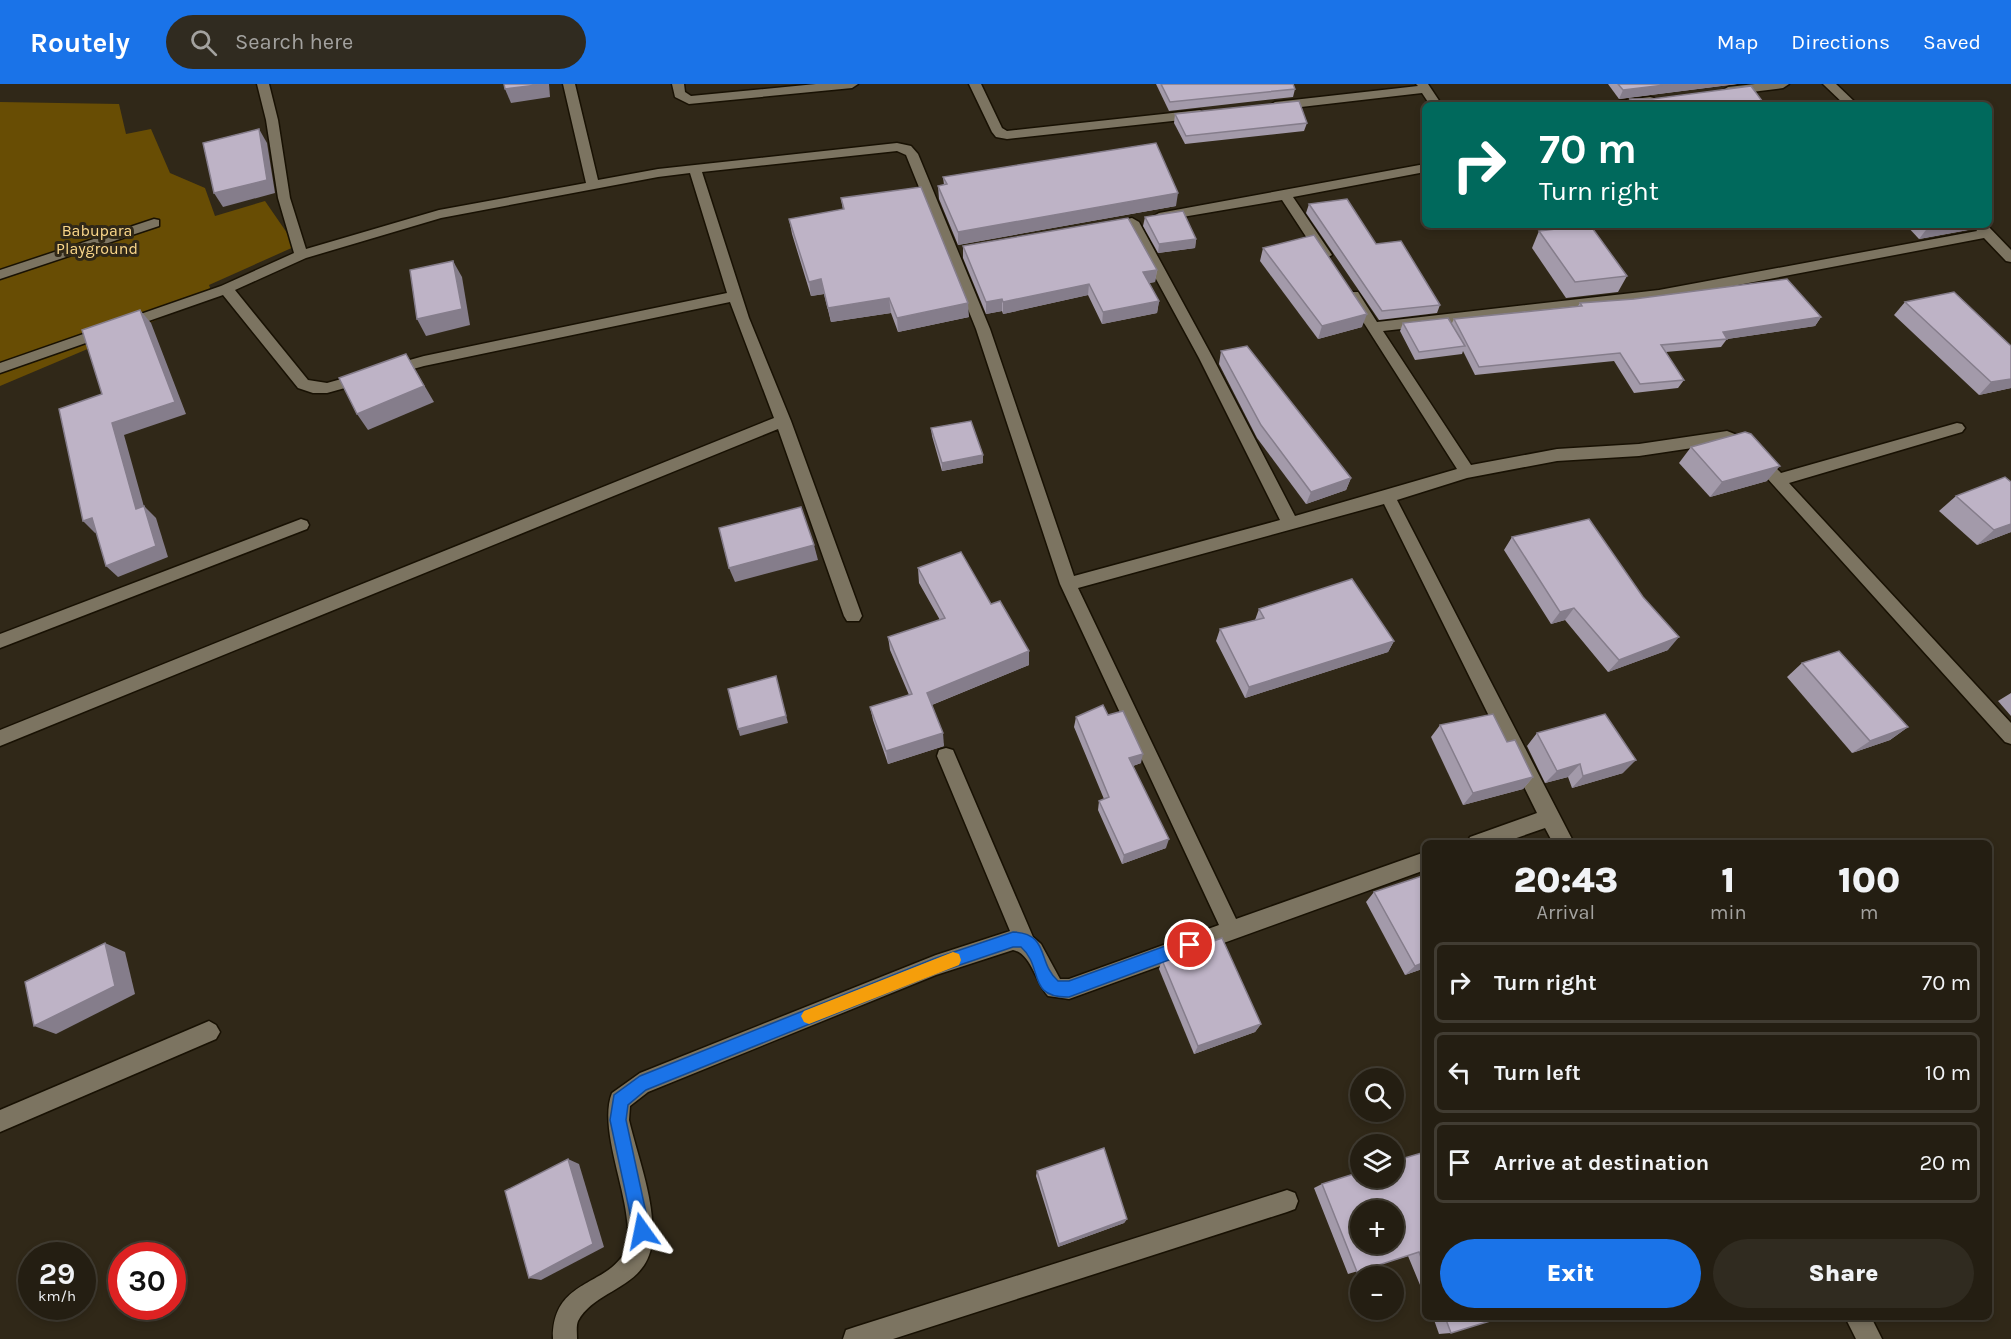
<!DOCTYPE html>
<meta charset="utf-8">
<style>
:root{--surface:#241e12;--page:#302b20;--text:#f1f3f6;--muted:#a3a29f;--line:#413c32;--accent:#1a73e8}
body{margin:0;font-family:Karla,sans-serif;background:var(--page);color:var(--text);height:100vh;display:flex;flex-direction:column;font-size:22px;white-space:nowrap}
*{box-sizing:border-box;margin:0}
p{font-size:20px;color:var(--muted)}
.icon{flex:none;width:33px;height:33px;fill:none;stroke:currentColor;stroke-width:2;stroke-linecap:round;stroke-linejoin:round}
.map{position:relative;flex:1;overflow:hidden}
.side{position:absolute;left:1422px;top:756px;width:570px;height:480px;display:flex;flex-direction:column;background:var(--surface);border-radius:9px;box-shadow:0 3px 9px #0003,0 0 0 2px var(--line)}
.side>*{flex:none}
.top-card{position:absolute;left:1422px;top:18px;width:570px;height:126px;border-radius:9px;box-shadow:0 3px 9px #0003,0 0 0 2px var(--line);background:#00695c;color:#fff;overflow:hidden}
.buttons{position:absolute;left:1350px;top:984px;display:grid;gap:12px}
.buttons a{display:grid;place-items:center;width:54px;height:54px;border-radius:50%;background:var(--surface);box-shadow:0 3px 9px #0003,0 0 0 2px var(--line);font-size:30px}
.speed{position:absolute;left:18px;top:1158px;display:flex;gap:12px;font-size:30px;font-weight:700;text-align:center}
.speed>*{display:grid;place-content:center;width:78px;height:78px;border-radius:50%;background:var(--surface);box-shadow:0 3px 9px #0003,0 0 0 2px var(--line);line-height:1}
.speed small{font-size:15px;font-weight:400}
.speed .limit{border:9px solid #d22;background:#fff;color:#111}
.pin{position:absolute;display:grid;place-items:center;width:51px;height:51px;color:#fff;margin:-26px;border:3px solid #fff;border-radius:50%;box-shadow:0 2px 6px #0007}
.me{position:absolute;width:66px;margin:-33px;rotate:348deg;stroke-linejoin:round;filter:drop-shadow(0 0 4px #0008)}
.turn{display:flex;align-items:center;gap:21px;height:126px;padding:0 18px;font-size:27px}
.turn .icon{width:78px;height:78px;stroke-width:2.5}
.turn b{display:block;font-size:42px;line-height:51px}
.eta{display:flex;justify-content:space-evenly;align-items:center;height:102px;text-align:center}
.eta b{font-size:36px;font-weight:800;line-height:42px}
.cta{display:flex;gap:12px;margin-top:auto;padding:12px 18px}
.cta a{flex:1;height:69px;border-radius:36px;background:var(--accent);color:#fff;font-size:24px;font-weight:800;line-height:69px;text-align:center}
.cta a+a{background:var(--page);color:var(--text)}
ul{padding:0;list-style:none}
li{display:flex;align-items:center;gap:18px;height:81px;margin:0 12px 9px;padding:0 6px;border:3px solid var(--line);border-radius:9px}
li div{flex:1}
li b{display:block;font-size:22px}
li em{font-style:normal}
header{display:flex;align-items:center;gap:36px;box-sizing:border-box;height:84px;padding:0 30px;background:var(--accent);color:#fff}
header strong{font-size:28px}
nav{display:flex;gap:33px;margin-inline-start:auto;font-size:21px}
.search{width:420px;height:54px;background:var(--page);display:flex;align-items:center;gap:15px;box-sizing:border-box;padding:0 21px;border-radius:33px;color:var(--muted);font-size:22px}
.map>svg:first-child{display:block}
.green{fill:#684d04}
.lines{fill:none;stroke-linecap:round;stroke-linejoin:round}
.minor-casing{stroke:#181103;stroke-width:3}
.minor{fill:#7c7461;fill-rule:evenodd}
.wall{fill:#a39aaa}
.shaded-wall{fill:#857d8b}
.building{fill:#beb3c6;stroke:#857d8b;stroke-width:1.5;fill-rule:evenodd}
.route{fill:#1a73e8;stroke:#114b97;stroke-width:1.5}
.slow{fill:#f59e0b}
.labels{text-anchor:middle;stroke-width:6;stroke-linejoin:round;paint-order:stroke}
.far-park-label{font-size:16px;fill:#fbd78a;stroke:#302818}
</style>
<header>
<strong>Routely</strong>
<div class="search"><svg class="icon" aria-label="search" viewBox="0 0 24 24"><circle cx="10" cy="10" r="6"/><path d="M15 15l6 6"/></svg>Search here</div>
<nav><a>Map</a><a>Directions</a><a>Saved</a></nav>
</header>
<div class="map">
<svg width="2011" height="1255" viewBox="0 0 2011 1255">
<rect width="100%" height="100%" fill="#302818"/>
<path class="green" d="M0 18 119 20 126 50 151 45 170 89 205 104 215 132 265 117 296 162 209 201 213 212 0 302Z"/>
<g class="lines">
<defs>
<g id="minor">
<path d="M257 0H269L278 36 290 114 306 165 439 126 586 99 563 0H575L598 96 658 85 897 59 911 62 918 70 990 245 1074 492 1280 436 1199 274 1125 138 1127 135 1132 134 1139 138 1213 274 1295 432 1457 385 1346 211 1348 208H1358L1377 238 1659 206 1977 147 1974 141H1987L2011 166V178L2006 177 1984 154 1659 216 1383 247 1471 381 1557 365 1639 360 1727 347 1750 356 1781 389 1957 339 1962 340 1965 344 1962 348 1789 399 2011 639V660L2005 658 1740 364 1726 359 1639 372 1557 377 1467 394 1397 416 1574 759H1553L1545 744 1502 759H1467L1470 753 1537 729 1384 420 1078 504 1236 835 1425 768V786L1069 915 1048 912C1036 899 1031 869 1013 866L936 891 648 1008 630 1022 629 1036C638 1074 656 1119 652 1158 647 1205 596 1204 578 1237 576 1242 577 1249 577 1255H553C552 1192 611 1204 627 1163 630 1155 628 1144 627 1136 624 1100 599 1041 612 1009L640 989 936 871 1010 847 937 672 939 666 946 664 953 666 1033 853 1041 860 1060 895H1069L1219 841 1060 500 976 245 906 71 897 67 702 88 749 234 791 337 862 532 859 537H847L844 532 778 345 0 662V646L774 334 730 218 424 282 327 309H313L298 304 223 211 0 289V279L221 202 294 169 278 114 266 36ZM690 89 727 209 424 272 327 299 308 296 235 206 306 174 441 134 658 93Z"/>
<path d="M672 0H684L685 8 691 12 816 0H858L852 4 689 20 675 13Z"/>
<path d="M969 0H981L1002 44 1007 47 1200 26 1206 30 1200 34 1007 55 996 53 992 48Z"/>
<path d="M1416 0H1428L1442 21H1430L1422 9 1275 26 1269 22 1275 18 1418 2Z"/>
<path d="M1755 0H1789L1783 4 1728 11 1722 7 1728 3Z"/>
<path d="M1823 0H1836L1858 21H1845Z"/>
<path d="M1650 13 1654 14V20L1613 21 1619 17Z"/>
<path d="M1425 80V88L1293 113 1332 171 1325 175 1320 174 1282 116 1159 137 1152 133 1159 129Z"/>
<path d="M154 135 159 136V142L0 195V186Z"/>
<path d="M301 435 307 437 309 441 307 445 0 564V550Z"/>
<path d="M209 937 216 941 220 948 216 955 0 1048V1026Z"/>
<path d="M1287 1106 1295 1109 1298 1117 1295 1125 1287 1128 893 1255H843L846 1246 855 1243Z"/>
<path d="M1845 1233H1871L1882 1255H1856Z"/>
</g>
</defs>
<use href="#minor" class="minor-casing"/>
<use href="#minor" class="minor"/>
</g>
<g class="wall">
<path d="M1156 0H1293L1295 5 1293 13 1169 27Z"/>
<path d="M1608 0H1737L1619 15Z"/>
<path d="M1630 15 1765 21H1626Z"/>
<path d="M1175 30 1307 39 1304 47 1185 60 1174 39Z"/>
<path d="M943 93 1176 122 958 161 939 115 938 102 944 101Z"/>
<path d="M841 114 969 233 898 248 891 229 831 238 824 210 811 212 792 150 789 135 843 126Z"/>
<path d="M1309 120 1440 221 1437 229 1379 236 1306 129Z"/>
<path d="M1145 133 1196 155 1195 164 1158 169 1143 142Z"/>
<path d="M1906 141H1972L1968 146 1919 155Z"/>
<path d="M1539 147 1627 192 1618 208 1566 214 1532 164Z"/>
<path d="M963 162 1157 186 1155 198 1149 199 1159 217 1157 229 1102 240 1088 211 1003 230 1002 227 986 230 963 174Z"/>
<path d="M1263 164 1362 243 1318 255 1260 177Z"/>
<path d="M1905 218 2011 304 1979 311 1894 231Z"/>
<path d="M1580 219 1821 233 1815 242 1727 255 1721 263 1666 268 1684 296 1678 304 1634 309 1614 277 1475 291 1463 267 1462 270 1415 276 1400 247 1403 239H1452L1454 235 1578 222Z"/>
<path d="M1221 267 1351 394 1346 406 1306 420 1257 354 1219 280Z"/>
<path d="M931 344 983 379 942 387 932 352Z"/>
<path d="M1691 363 1767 397 1710 413 1679 379Z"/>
<path d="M1956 412 2011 448 1977 461 1939 427Z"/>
<path d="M1512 453 1643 513 1668 566 1608 588 1565 536 1551 540 1504 466Z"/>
<path d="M918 484 991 520 1029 581 932 621 944 662 888 680 873 636 870 623 909 611 890 566 888 553 940 536 919 499Z"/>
<path d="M1259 525 1394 557 1388 568 1245 614 1216 557 1220 545 1255 536Z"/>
<path d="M1802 579 1908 643 1890 656 1852 669 1787 593Z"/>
<path d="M2011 609V632L1998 617Z"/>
<path d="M1108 631 1141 679 1133 682 1166 764 1122 780 1098 726 1099 717 1104 715 1074 643 1076 633Z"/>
<path d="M1440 641 1533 693 1523 705 1463 721 1431 653Z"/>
<path d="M1537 649 1623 689 1572 704 1568 693 1545 699 1527 662Z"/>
<path d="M1374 808 1425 884 1405 891 1366 818Z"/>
<path d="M1162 876 1261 940 1255 948 1194 970 1159 885Z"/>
<path d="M1425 1019V1032L1420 1022Z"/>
<path d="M1425 1068V1213L1408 1172 1348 1190 1314 1104 1322 1100Z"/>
<path d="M1037 1087 1127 1135 1124 1139 1058 1163 1036 1092Z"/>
<path d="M1433 1233H1503L1451 1249 1439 1250Z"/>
</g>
<g class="shaded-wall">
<path d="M545 0H549L550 13 511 19 505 5Z"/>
<path d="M1673 0H1737L1619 15 1623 6Z"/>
<path d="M259 45 267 59 275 109 223 123 214 109Z"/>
<path d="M1178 109 1176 122 958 161V148Z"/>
<path d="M1935 141H1972L1968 146 1919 155 1929 142Z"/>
<path d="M1196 155 1195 164 1158 169 1159 160Z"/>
<path d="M453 177 462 193 470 241 426 252 417 235Z"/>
<path d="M1157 186 1155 198 1141 200 1143 188Z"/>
<path d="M821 195 824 210 811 212 809 198Z"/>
<path d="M1089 200 1088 211 1003 230V218Z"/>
<path d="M889 214 891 229 831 238 828 224Z"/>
<path d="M1002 215V227L986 230V218Z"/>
<path d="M1159 217 1157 229 1102 240 1103 228Z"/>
<path d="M968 219 969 233 898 248 897 234Z"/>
<path d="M140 226 151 239 186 330 124 351 148 437 136 425 112 339Z"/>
<path d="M1367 230 1362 243 1318 255 1322 242Z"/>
<path d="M1821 233 1815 242 1727 255 1723 248Z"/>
<path d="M406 270 434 318 368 346 357 330Z"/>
<path d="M2011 295V304L1979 311 1991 298Z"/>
<path d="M983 371V379L942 387V379Z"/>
<path d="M1780 382 1767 397 1710 413 1722 398Z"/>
<path d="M1351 394 1346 406 1306 420 1311 408Z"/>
<path d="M144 422 156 434 168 473 118 493 106 482Z"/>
<path d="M92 434 105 445 95 449 83 437Z"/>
<path d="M2011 440V448L1977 461 1994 446Z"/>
<path d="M814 461 818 476 735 498 729 484Z"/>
<path d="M1574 524 1565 536 1551 540 1560 528Z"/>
<path d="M1679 553 1668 566 1608 588 1619 576Z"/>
<path d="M1394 557 1388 568 1245 614 1249 603Z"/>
<path d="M1029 567V581L929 622 927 609Z"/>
<path d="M776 592 788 639 740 652 738 645Z"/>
<path d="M1908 643 1890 656 1852 669 1870 657Z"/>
<path d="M943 649 944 662 888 680 886 667Z"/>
<path d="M1143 670 1141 679 1127 684 1129 674Z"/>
<path d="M1636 676 1623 689 1572 704 1583 692Z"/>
<path d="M1580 680 1568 693 1545 699 1557 687Z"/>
<path d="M1533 693 1523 705 1463 721 1473 709Z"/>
<path d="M1169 755 1166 764 1122 780 1124 771Z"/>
<path d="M105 859 125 868 135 910 56 950 34 942Z"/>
<path d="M1425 878V884L1405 891 1415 882Z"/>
<path d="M1261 940 1255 948 1194 970 1198 962Z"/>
<path d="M568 1075 579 1080 604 1163 541 1196 529 1194Z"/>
<path d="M1127 1135 1124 1139 1058 1163 1059 1160Z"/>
</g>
<g class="building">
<path d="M504 0H545L505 5Z"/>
<path d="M1161 0H1293L1295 5 1170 18Z"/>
<path d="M1618 0H1673L1623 6Z"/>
<path d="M1751 2 1765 21H1634L1630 15H1652Z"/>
<path d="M1299 17 1307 39 1186 52 1175 30Z"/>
<path d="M259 45 267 96 214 109 203 59Z"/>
<path d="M1156 59 1178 109 958 148 938 102 947 100 943 93Z"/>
<path d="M921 103 968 219 897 234 889 214 828 224 821 195 809 198 789 135 844 125 841 114Z"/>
<path d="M1347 115 1376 160 1401 157 1440 221 1382 227 1309 120Z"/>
<path d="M1183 127 1196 155 1159 160 1145 133Z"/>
<path d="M1128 134 1157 186 1143 188 1159 217 1103 228 1089 200 1003 218 1002 215 986 218 963 162Z"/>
<path d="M1590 141 1627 192 1575 198 1539 147Z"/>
<path d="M1314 151 1367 230 1322 242 1263 164Z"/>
<path d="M453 177 462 225 417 235 410 186Z"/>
<path d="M1787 195 1821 233 1723 248 1727 255 1661 261 1684 296 1640 300 1620 269 1479 283 1454 235 1582 222 1580 219 1634 215Z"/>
<path d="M1954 208 2011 262V295L1991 298 1905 218Z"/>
<path d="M140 226 175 318 112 339 136 425 144 422 156 462 106 482 92 434 83 437 59 325 102 310 82 246Z"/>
<path d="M1448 234 1465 262 1419 268 1403 239Z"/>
<path d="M1247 262 1351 394 1311 408 1261 341 1221 267Z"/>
<path d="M406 270 424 302 357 330 339 294Z"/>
<path d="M971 337 983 371 942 379 931 344Z"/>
<path d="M1745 348 1751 350 1780 382 1722 398 1691 363Z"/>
<path d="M2005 393 2011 398V440L1994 446 1956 412Z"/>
<path d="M801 423 814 461 729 484 719 444Z"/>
<path d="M1589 435 1643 513 1679 553 1619 576 1574 524 1560 528 1512 453Z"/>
<path d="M961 468 991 520 1000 517 1029 567 927 609 943 649 886 667 870 623 912 610 888 553 945 534 918 484Z"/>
<path d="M1352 495 1394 557 1249 603 1220 545 1264 534 1259 525Z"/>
<path d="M1839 567 1908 643 1870 657 1802 579Z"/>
<path d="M776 592 786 632 738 645 728 605Z"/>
<path d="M1103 621 1108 631 1123 627 1143 670 1129 674 1169 755 1124 771 1099 717 1109 713 1076 633Z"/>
<path d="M1493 630 1507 658 1515 656 1533 693 1473 709 1440 641Z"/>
<path d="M1605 630 1636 676 1583 692 1580 680 1557 687 1537 649Z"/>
<path d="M1425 791V878L1415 882 1374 808Z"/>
<path d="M1222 854 1261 940 1198 962 1162 876Z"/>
<path d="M105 859 115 902 34 942 25 898Z"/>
<path d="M1104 1064 1127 1135 1059 1160 1037 1087Z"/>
<path d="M1425 1068V1184L1419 1168 1357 1188 1322 1100 1360 1088V1094H1394V1077ZM1360 1126H1394V1160H1360Z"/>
<path d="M568 1075 593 1160 529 1194 505 1107Z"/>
<path d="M1445 1233H1503L1451 1249Z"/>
</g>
<path class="route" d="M1013 848C1050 849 1037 879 1058 897H1069L1190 853 1196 856 1198 861 1196 866 1069 913C1026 914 1044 883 1021 863H1013L936 889 646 1006 628 1021 626 1036 650 1147 648 1153 642 1156 635 1153 610 1036 614 1011 640 992 936 874Z"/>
<path class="slow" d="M953 868 959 870 961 876 959 881 809 940 804 938 801 932 804 927Z"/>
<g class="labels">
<g class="far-park-label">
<text x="97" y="152">Babupara<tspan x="97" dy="18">Playground</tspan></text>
</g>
</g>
</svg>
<div class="buttons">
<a><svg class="icon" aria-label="search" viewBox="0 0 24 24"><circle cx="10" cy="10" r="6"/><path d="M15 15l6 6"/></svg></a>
<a><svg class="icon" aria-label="layers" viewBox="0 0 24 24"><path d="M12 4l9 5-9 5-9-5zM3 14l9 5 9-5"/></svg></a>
<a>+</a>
<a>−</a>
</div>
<div class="speed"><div>29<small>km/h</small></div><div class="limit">30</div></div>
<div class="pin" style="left:1190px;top:861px;background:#d93025"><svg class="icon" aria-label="arrive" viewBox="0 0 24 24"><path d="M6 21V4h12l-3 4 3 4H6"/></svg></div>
<svg class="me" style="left:642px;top:1147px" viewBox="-20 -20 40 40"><path d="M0-17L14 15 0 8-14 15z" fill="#1a73e8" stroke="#fff" stroke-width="4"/></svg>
<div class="top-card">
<div class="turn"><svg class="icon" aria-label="right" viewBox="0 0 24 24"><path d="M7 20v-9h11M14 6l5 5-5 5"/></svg><div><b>70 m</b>Turn right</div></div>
</div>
<section class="side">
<div class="eta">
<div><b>20:43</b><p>Arrival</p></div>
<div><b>1</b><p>min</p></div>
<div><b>100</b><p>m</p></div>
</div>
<ul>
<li><svg class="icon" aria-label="right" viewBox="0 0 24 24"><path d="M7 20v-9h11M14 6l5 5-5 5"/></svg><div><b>Turn right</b></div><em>70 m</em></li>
<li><svg class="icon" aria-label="left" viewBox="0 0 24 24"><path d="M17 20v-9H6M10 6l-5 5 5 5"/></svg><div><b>Turn left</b></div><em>10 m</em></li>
<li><svg class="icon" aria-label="arrive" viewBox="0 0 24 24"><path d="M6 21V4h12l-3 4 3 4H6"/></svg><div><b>Arrive at destination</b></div><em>20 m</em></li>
</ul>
<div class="cta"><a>Exit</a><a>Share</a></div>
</section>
</div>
